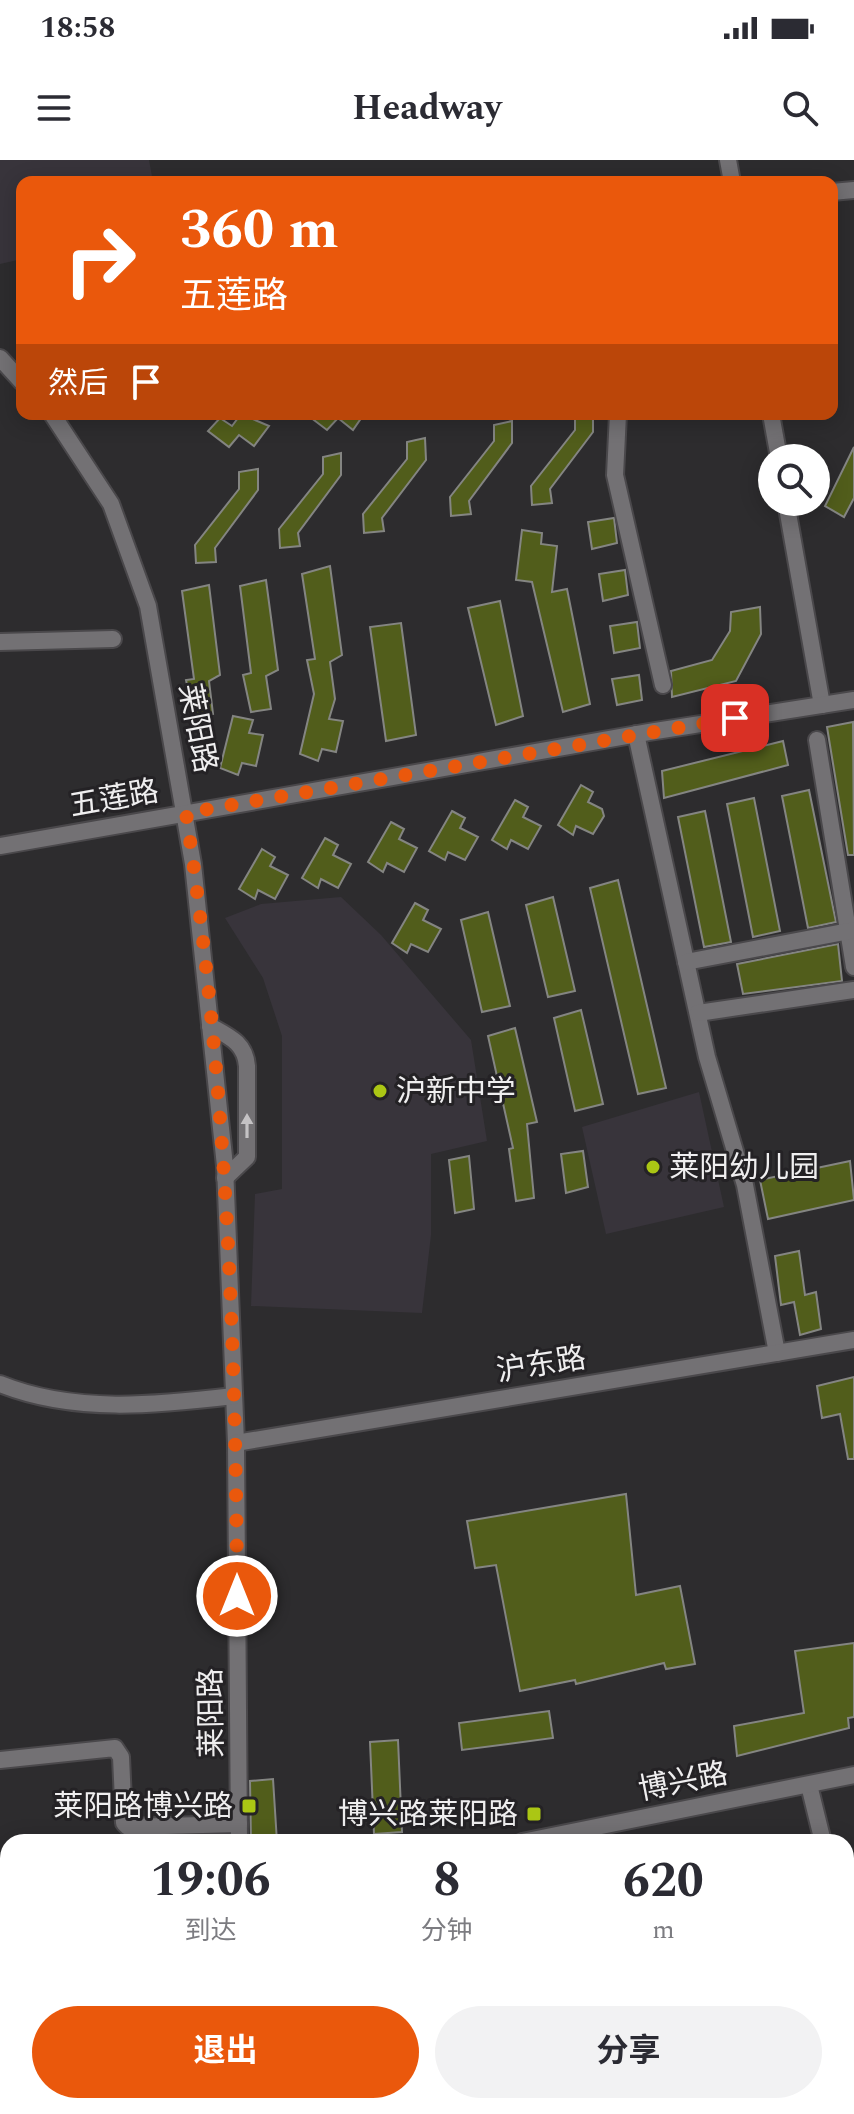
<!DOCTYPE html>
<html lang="zh">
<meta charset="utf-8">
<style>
:root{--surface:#fff;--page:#f2f2f3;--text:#2b2b33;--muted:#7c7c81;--accent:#ea580c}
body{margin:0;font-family:Spectral,"Noto Sans SC",serif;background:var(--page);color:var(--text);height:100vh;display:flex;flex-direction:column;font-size:30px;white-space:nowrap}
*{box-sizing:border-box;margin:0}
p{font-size:26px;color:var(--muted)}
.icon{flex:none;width:44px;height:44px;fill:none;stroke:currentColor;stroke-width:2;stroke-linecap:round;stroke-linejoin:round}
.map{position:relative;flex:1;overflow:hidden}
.sheet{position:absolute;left:0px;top:1674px;width:854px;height:280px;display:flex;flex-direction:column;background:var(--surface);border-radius:24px 24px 0 0;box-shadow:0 4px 20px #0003}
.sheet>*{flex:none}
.hud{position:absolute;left:16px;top:16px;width:822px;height:244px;border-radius:16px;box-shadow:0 4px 20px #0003;background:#ea580c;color:#fff;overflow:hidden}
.fabs{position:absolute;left:758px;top:284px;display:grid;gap:16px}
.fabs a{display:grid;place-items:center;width:72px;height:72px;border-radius:50%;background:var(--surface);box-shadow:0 4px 20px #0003;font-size:40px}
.pin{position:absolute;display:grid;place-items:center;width:68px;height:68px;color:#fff;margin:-34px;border-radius:16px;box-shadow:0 4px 12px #0006}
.me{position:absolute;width:88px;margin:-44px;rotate:0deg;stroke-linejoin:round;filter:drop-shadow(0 0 6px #0008)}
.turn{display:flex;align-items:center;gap:28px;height:168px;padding:0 32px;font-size:36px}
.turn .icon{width:104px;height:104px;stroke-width:2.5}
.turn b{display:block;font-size:56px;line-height:68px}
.then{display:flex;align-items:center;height:76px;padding:0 32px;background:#0003;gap:16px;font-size:30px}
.eta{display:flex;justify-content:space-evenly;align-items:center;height:136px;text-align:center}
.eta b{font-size:48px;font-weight:700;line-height:56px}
.primary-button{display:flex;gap:16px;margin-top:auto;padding:16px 32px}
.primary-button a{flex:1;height:92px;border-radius:48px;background:var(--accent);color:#fff;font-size:32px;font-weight:700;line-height:92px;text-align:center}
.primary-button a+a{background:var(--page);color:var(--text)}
.status{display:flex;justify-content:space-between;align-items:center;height:56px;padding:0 40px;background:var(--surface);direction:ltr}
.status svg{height:22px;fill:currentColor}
header{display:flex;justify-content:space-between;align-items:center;height:104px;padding:0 32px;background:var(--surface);font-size:36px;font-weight:700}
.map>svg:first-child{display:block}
.built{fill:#38343b}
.building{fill:#515d1b;stroke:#848582;stroke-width:2}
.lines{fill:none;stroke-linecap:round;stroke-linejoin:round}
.minor-casing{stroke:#4a484b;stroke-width:20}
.major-casing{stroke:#4a484b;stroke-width:26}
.minor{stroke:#737174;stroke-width:16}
.major{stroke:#ac89c3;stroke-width:22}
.oneway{fill:#c4c2c4}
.route{stroke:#ea580c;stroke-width:14;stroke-dasharray:0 25.2}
.poi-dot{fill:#abc614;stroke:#242225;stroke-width:3}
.labels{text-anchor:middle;stroke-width:6;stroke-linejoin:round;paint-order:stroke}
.street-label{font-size:30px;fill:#efeeef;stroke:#242225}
.poi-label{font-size:30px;fill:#efeeef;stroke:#242225;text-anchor:start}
</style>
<div class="status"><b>18:58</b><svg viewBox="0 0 49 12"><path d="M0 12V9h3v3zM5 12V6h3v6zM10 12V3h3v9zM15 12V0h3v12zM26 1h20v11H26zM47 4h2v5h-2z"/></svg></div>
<header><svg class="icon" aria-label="menu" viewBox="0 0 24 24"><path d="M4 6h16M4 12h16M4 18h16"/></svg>Headway<svg class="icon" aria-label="search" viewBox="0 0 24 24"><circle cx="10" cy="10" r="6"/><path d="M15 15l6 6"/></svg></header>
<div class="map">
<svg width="854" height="1954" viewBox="0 0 854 1954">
<rect width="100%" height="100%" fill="#2d2c2e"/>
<g class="built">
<path d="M0 0H149L153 22H22V99L0 104Z"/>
<path d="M341 737 381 775 471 880 487 981 431 994V1075L422 1153 251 1146 255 1034 282 1029V876L263 818 225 758 261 744Z"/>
<path d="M699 932 724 1047 606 1074 582 967Z"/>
</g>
<g class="building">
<path d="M241 254 269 266 254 286 239 275 229 287 208 271 220 258 232 266Z"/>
<path d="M306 254H364L353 270 338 258 327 270Z"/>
<path d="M575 254H593V272L550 329 552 343 532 345 531 326 575 270Z"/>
<path d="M512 261V283L469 341 471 354 451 356 450 337 494 281V265Z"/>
<path d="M425 278 426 300 382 358 384 371 364 373 363 354 407 299V282Z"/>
<path d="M854 287V338L844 357 825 346Z"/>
<path d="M341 293V315L298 373 300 386 280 388 279 369 323 314V297Z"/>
<path d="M258 309V330L215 388 216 402 196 403 195 385 239 329V312Z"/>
<path d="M614 358 617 383 592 389 588 362Z"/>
<path d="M522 370 542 373 541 384 557 386 552 432 567 429 590 544 563 552 532 422 516 420Z"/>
<path d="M330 406 342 495 330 502 335 539 329 559 343 561 336 592 322 589 318 601 300 594 314 534 307 500 315 499 302 414Z"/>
<path d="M625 410 628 435 603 441 599 414Z"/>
<path d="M266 420 278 510 266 516 271 549 251 552 243 515 251 513 240 426Z"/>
<path d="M209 425 220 515 209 521 213 554 194 557 186 520 194 519 182 431Z"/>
<path d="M500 441 523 556 496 565 468 448Z"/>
<path d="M760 447 761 474 736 521 672 537 671 511 712 500 730 471 731 452Z"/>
<path d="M637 462 640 488 614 493 610 466Z"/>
<path d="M401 463 416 575 386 581 370 467Z"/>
<path d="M639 515 642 540 617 545 612 519Z"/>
<path d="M233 556 253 560 249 573 263 575 256 606 242 603 238 615 220 608Z"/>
<path d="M853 562 854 695H848L827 567Z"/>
<path d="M783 581 788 605 664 638 662 611Z"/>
<path d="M581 625 593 632 588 642 602 649 604 656 593 674 576 666 573 675 558 665Z"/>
<path d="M809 630 836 762 808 768 782 636Z"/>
<path d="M754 638 780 771 753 777 727 644Z"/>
<path d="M515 640 528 647 523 657 541 666 528 689 511 680 507 689 492 680Z"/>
<path d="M452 651 465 658 460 668 478 677 465 700 448 692 445 700 429 691Z"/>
<path d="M705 651 731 782 704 787 678 657Z"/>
<path d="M391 662 404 669 399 679 417 688 404 712 387 703 383 712 368 702Z"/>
<path d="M325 678 338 685 333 695 351 704 338 728 321 719 318 728 302 718Z"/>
<path d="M262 689 275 697 270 706 288 715 275 739 258 730 255 739 239 729Z"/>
<path d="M618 720 666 928 638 934 590 728Z"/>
<path d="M553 737 575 831 548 837 526 745Z"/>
<path d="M415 743 428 750 423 760 441 769 428 792 411 784 407 793 392 783Z"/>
<path d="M488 752 510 846 482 852 461 760Z"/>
<path d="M838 784 842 821 743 834 737 804Z"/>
<path d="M581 850 603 944 575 951 554 858Z"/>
<path d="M515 868 537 962 527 964 534 1038 516 1041 509 989 513 988 488 876Z"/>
<path d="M583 991 588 1027 566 1033 561 994Z"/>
<path d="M469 996 474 1049 455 1053 449 1000Z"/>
<path d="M850 1001 854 1040 768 1059 760 1020Z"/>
<path d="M799 1091 805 1135 816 1132 821 1169 800 1175 794 1142 781 1145 775 1096Z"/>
<path d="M854 1217V1299H848L840 1254 822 1258 817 1226Z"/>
<path d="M626 1334 636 1435 680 1426 695 1504 666 1509 664 1503 576 1524 575 1520 520 1531 496 1405 475 1408 467 1361Z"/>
<path d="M854 1483V1557L848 1558 849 1568 737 1596 734 1566 804 1553 795 1491Z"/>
<path d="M549 1551 553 1578 462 1590 459 1563Z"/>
<path d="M398 1580 402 1672 374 1674 370 1582Z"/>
<path d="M273 1619 277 1682H251L250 1621Z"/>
</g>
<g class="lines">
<defs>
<g id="minor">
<path d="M728 0 732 22"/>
<path d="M832 32 854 30"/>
<path d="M0 198 22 222"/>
<path d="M52 254 111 344 148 446 193 704 225 1006 236 1283 239 1682"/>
<path d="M618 254 615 315 663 525"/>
<path d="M771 254 779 298"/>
<path d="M786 342 822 545"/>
<path d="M0 482 113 479"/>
<path d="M636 574 707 897 745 1025 777 1193"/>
<path d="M817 580 854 807"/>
<path d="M0 686 649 572 854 540"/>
<path d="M686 802 854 770"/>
<path d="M698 853 854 830"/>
<path d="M210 866C230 877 245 883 247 906V997L225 1018"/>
<path d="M0 1224C74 1254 157 1245 234 1236"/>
<path d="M236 1283 854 1180"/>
<path d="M0 1600 115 1588 121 1597 124 1663 128 1667 239 1664"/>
<path d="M809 1625 823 1682"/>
<path d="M522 1682 854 1615"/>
<path d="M846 1776 854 1808"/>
</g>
<g id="major">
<path d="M0 1807 8 1812"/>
<path d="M0 1840 8 1845"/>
<path d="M156 1946 166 1954"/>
<path d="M192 1946 200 1954"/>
</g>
</defs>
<use href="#minor" class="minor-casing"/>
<use href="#major" class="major-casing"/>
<use href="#minor" class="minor"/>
<use href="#major" class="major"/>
</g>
<defs><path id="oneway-solid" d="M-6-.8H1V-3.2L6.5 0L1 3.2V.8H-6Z" transform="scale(2)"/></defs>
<use class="oneway" href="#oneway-solid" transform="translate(247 966) rotate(-90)"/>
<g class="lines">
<path class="route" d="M237 1436C236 1174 225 912 186 653L735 558"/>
</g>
<g class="poi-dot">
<circle cx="380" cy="931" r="8"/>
<circle cx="653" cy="1007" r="8"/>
<rect x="241" y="1638" width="16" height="16" rx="4"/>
<rect x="526" y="1646" width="16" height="16" rx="4"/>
</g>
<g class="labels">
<g class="street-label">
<text transform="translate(198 568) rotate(79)" y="10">莱阳路</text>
<text transform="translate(114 638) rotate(-10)" y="10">五莲路</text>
<text transform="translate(541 1204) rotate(-9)" y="10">沪东路</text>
<text transform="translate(211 1553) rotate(-91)" y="10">莱阳路</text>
<text transform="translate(683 1621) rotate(-11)" y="10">博兴路</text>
</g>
<g class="poi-label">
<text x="396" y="941">沪新中学</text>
<text x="669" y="1017">莱阳幼儿园</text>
<text x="233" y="1656" text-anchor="end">莱阳路博兴路</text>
<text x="518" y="1664" text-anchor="end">博兴路莱阳路</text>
</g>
</g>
</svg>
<div class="fabs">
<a><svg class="icon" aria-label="search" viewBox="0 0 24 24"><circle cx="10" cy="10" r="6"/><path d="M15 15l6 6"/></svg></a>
</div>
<div class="pin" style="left:735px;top:558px;background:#d93025"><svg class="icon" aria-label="arrive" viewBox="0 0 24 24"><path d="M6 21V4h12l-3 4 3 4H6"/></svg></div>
<svg class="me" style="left:237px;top:1436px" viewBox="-20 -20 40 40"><circle r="17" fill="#ea580c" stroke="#fff" stroke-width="3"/><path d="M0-11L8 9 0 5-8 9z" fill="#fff"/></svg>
<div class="hud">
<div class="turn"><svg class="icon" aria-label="right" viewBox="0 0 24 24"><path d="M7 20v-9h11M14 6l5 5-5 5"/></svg><div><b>360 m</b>五莲路</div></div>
<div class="then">然后<svg class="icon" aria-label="arrive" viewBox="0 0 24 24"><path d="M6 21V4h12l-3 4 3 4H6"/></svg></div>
</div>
<section class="sheet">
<div class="eta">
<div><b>19:06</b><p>到达</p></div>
<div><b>8</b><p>分钟</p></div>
<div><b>620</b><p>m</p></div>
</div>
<div class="primary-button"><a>退出</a><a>分享</a></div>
</section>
</div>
